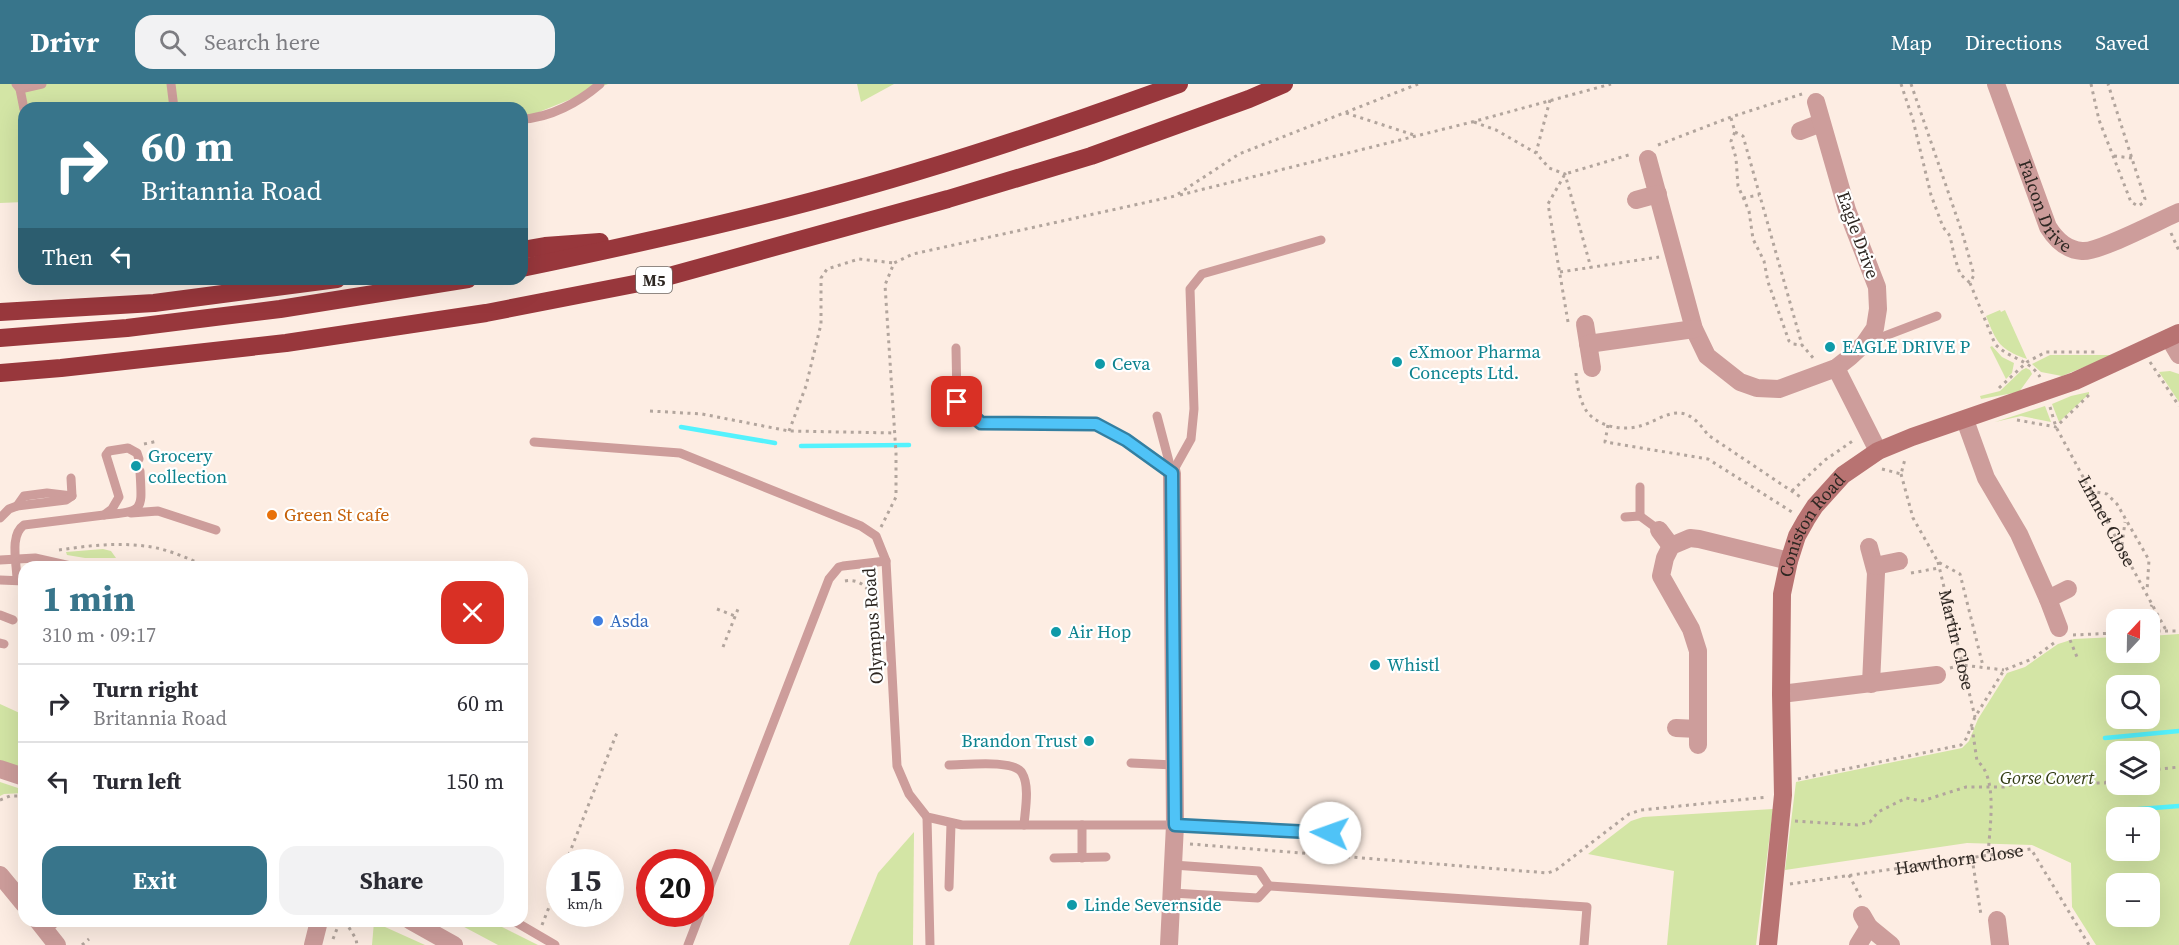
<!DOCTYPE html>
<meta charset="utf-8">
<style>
:root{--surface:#fff;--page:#f2f2f3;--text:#2b2b33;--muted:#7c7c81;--line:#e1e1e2;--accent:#38758b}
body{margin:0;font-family:"Source Serif 4",serif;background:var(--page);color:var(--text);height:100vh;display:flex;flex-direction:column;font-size:22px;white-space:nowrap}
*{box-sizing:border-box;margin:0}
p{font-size:20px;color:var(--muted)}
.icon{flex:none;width:33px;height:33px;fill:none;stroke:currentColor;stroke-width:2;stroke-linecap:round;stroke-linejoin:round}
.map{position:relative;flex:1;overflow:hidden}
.panel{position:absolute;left:18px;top:477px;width:510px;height:366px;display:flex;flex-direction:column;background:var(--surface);border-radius:18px;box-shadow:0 6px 24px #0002}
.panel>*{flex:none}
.banner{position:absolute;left:18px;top:18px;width:510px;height:183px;border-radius:18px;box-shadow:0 6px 24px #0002;background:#38758b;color:#fff;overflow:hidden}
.needle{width:39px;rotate:22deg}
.controls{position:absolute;left:2106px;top:525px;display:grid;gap:12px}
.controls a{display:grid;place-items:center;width:54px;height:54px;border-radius:12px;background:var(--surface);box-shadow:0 6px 24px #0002;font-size:30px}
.speed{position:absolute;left:546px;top:765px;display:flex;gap:12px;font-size:30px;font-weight:700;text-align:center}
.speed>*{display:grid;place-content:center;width:78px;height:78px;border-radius:50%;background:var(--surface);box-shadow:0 6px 24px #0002;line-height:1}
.speed small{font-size:15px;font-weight:400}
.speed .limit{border:9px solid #d22;background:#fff;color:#111}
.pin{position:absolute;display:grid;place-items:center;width:51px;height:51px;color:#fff;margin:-26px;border-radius:12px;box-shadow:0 3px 9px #0006}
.me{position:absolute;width:66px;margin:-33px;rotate:273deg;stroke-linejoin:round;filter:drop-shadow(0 0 4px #0008)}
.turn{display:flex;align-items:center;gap:21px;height:126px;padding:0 24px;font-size:27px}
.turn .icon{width:78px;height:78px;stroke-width:2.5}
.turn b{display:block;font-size:42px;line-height:51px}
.then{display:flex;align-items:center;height:57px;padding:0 24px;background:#0003;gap:12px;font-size:22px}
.round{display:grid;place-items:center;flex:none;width:63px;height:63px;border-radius:18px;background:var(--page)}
.headline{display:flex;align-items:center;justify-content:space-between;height:102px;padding:0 24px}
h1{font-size:36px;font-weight:700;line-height:45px;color:var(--accent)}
.cta{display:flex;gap:12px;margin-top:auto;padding:12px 24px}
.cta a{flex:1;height:69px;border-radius:18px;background:var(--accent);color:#fff;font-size:24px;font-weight:700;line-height:69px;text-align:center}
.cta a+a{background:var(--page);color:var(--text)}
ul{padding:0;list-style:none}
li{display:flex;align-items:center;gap:18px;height:78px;padding:0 24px;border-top:2px solid var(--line)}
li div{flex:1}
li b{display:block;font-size:22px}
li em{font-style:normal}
header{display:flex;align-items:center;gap:36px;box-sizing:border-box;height:84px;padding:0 30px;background:var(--accent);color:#fff}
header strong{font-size:28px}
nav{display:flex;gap:33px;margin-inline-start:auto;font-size:21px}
.search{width:420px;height:54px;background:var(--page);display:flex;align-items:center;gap:15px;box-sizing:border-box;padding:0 21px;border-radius:18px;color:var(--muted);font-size:22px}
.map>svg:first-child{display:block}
.green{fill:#d3e5a5;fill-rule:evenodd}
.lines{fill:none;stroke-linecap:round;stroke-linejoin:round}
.stream{stroke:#54f2fd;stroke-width:4.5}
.path{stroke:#b2a59d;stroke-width:3;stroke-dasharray:3 4.5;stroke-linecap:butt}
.lane{stroke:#cd9d9b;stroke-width:9}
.street{stroke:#cd9d9b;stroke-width:18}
.secondary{stroke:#b87372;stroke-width:18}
.highway{stroke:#98373c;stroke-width:18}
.route-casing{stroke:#337fa1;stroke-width:15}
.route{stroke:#4fc3f7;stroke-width:10}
.culture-dot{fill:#0f9aa8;stroke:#fff;stroke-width:2}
.food-dot{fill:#e8710a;stroke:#fff;stroke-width:2}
.shop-dot{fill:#3f7fe0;stroke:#fff;stroke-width:2}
.labels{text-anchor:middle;stroke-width:4.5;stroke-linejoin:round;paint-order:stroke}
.shield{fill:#fff;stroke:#6d6864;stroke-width:1.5}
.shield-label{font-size:16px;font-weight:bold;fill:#2e2722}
.street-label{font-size:18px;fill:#2e2722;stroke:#fff}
.culture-label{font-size:18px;fill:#0d838f;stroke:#fff;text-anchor:start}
.food-label{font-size:18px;fill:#c56008;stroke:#fff;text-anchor:start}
.shop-label{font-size:18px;fill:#366cbe;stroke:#fff;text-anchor:start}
.park-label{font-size:18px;font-style:italic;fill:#323c13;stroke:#fff}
</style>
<header>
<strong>Drivr</strong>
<div class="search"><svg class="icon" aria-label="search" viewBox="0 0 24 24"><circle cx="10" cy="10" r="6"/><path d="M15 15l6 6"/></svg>Search here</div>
<nav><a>Map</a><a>Directions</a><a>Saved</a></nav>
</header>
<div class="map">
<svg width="2179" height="861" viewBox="0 0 2179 861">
<rect width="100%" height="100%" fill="#fdede3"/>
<g class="green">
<path d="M0 0H608L522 35V24H24V118L0 119Z"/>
<path d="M857 0H894L861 18Z"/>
<path d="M2000 226 2001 228 2005 226 2027 275C1999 265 1997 259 1986 232Z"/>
<path d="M1992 262 2002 273 2014 279 2012 289 2006 295 1990 263Z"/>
<path d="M2050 271H2114L2062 292 2041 288 2032 280Z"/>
<path d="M2026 284 2030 286 2032 290 2019 308 1981 315 1980 312 2000 307 2022 286Z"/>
<path d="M2170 287 2179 290V318L2159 288Z"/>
<path d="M2089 308V310L2059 338 2052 320 2071 312Z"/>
<path d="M2045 322 2051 338 2021 332 1995 338Z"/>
<path d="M103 465 111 467 116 474H85L67 471 66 468Z"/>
<path d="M2179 550V861H2096L2072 823 2071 779 2032 761 1967 759 1785 786 1796 698 1962 664 1969 657 1978 635 2007 589 2025 583 2058 560 2074 555 2116 553V568H2150V552ZM2116 602H2150V634H2116ZM2116 668H2150V700H2116ZM2116 734H2150V766H2116ZM2116 800H2150V832H2116Z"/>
<path d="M0 620 24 631V688L0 681Z"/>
<path d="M0 698 24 706V709L4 710 0 712Z"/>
<path d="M1773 725 1756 861H1667L1674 787 1588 770 1631 737 1643 733Z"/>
<path d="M914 748 913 861H849L878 789Z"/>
<path d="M453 837H490L538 861H498Z"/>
<path d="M374 838 425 861H372Z"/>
</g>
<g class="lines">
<g class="stream">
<path d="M681 343 775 359"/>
<path d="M801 362 909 361"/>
<path d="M2105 654 2179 647"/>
<path d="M2114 727 2179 722"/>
</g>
<g class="path">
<path d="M1901 0 1913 36 1931 111 1943 143 1950 152 1954 171 1960 190 1970 199"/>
<path d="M1911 0 1963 151 1974 191 1970 199 1995 260C2009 275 2029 275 2040 293"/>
<path d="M2091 0 2099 36 2131 118 2138 122 2143 119 2145 115 2108 0"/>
<path d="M1550 16 1536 69 1549 84 1565 90 1591 184"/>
<path d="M1346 29 1414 51"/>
<path d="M1731 34 1735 48 1731 57 1736 74 1738 102 1749 127 1753 155 1764 177 1768 198 1789 257 1793 260 1802 261"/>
<path d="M1474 38 1496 46 1536 69"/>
<path d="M1735 48 1743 52 1802 261 1814 275"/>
<path d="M1658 61 1731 33 1802 10"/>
<path d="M2114 72 2132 74"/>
<path d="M1180 111 1472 38 1611 0"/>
<path d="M1743 114 1759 111"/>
<path d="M2171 149 2179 167"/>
<path d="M1560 188 1659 173"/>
<path d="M1568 238 1548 120 1565 90 1632 70"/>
<path d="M2150 278 2179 322"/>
<path d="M1576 289C1577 302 1580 319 1588 329 1600 343 1623 347 1640 342 1652 339 1667 328 1680 329 1692 330 1701 341 1708 351L1802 414"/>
<path d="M1999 304 2027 278 2046 268H2097"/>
<path id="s1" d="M2050 323 2056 343 2167 548"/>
<path d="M650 327 702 330 789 347 895 349"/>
<path d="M2017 336 2056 343 2091 309"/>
<path d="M1608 341 1605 358 1708 375 1792 428"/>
<path d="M789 347 806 302 821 240V194L827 185 859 175 894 179"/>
<path d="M144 360 158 357"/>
<path d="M1882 385 1901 390 1905 375"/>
<path d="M1901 390 1913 434 1938 478 1960 490 1983 582"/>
<path d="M1792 407 1825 376 1854 356"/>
<path d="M2090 407 2107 410 2117 420 2149 476 2147 507"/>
<path d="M881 443 896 413V369L885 201 894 179 913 170 1175 112 1239 70 1418 0"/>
<path d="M2122 461 2125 438"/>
<path d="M59 466C92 461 128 457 161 465 177 469 193 477 209 483"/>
<path id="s2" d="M1938 478 1975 633"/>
<path d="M1911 489 1939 484"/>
<path d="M845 497C860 494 870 505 875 518"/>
<path d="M717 525 735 532"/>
<path d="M2144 536 2152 521"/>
<path d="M2150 547H2179"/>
<path d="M2073 551 2116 549"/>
<path d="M2070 556 2077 573"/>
<path d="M723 563 738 525"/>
<path d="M1950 584 1962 581 2004 586"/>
<path d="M1972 643 1977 677C1999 693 1989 747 1988 772"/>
<path d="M2150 686 2179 683"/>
<path d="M1798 695 1961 661 1966 655 1975 633 2004 586 2032 575 2054 559"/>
<path d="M0 716 10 712H24"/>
<path d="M1795 737 1857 741 1870 738 1878 728 1906 714 1922 717 1966 703H2004L2031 695 2037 699H2105L2114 688H2116"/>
<path d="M1190 760 1548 789 1556 786 1629 730 1641 726 1768 713"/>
<path d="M1972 774 1981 831"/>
<path d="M566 778 618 646"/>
<path d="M1849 791 1862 816"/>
<path id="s3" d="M1790 800 2031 765 2089 861"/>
<path d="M345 837 356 855 357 861"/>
<path d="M542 841 560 795"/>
<path d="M333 855 340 837"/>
<path d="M82 861 89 855"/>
</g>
<g class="lane">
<path d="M16 0 20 5 24 25"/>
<path d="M171 0 174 24"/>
<path d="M20 5 42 0"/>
<path d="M522 35C550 34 579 18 600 0"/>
<path d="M1869 258 1937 232"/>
<path d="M956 264 957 318 981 339 1096 340 1126 356 1172 389"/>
<path d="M1157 332 1172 389"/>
<path d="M534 358 680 369 861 442 876 452 886 477 897 682 909 710 927 733 962 741H1175L1330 749"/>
<path d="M139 375 137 369 128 364 109 367 106 371 119 413 112 425 104 431C145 427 142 427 140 387"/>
<path d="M1172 389 1191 355 1194 325 1190 205 1202 190 1321 156"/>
<path d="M17 422 24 412 47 409 72 412"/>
<path d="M131 429 158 427 216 446"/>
<path d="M1640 432V403"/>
<path d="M1625 433 1640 432 1659 446"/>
<path d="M0 434 9 425 17 422 66 416 72 412 71 394"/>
<path d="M0 476 35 474 75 483"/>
<path d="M0 496 24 497"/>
<path d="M17 496C17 480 9 451 24 441L104 431"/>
<path d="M0 531 13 536"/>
<path d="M0 559 4 560"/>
<path d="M1131 679 1174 681"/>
<path d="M949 681C965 681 1014 675 1022 689 1030 702 1025 727 1024 741"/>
<path d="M927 733 930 861"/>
<path d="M1054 774 1106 773"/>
<path d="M1082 774V741"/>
<path d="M1269 802 1587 823 1584 861"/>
<path d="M949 803 951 740"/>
<path d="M1172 809 1258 814 1269 802 1259 787 1173 781"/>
<path d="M700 828 829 495 839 483 843 482 886 477"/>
<path d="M514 837 555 861"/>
<path d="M46 847 57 837"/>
<path d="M688 861 700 830"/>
</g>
<g class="street">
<path id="s4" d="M1996 0 2048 143C2056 156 2067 166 2082 167 2098 169 2160 136 2179 128"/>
<path d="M1800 47 1821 39"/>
<path d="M1648 75 1694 245 1707 272 1740 298 1757 304 1779 305 1836 284 1850 273 1864 260 1875 244 1878 225 1877 203 1847 126 1816 18"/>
<path d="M1636 116 1658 110"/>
<path d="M1585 240 1592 284"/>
<path d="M2169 254 2179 271"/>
<path d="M1588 260 1694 245"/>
<path d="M1836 284 1878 367"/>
<path d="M1965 336 1986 394 2019 450 2048 515 2059 544"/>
<path d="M1659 446 1671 462"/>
<path d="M1869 463 1876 489 1871 600"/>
<path d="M1875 482 1899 477"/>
<path d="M2048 515 2068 505"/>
<path d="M1781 610 1937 591"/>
<path d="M1676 644 1698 645"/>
<path d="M1698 661V567L1691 545 1661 492 1665 474 1671 462 1690 454 1699 455 1789 477"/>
<path d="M0 685 24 693"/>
<path d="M0 791 24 820"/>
<path d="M1862 831 1869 843 1891 861"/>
<path d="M1997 836 2000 861"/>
<path d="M38 837 57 861"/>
<path d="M411 837 454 861"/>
<path d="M313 861 319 837"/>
<path d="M1169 861 1175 741 1172 389"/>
<path d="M1858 861 1869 843"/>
</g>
<path class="secondary" id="s5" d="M1768 861 1783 711 1781 610 1782 510 1789 477 1797 452 1806 436 1815 422 1843 391 1878 367 1912 353 2075 297 2179 249"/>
<g class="highway">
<path d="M522 166 545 162 600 158"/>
<path d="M522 184C623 163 724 141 824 114 944 82 1063 42 1179 0"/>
<path d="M0 228 154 219 337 195"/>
<path d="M0 254 127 244 280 225 468 195"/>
<path d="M0 289 61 284 286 259 486 229 655 196 948 115 1091 72 1249 15 1284 0"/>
</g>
</g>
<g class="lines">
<defs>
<path id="route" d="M957 318 981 339 1096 340 1126 356 1172 389 1175 741 1330 749"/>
</defs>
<use href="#route" class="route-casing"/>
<use href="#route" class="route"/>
</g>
<g class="culture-dot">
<circle cx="1830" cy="263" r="6"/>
<circle cx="1397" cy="278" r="6"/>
<circle cx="1100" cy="280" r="6"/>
<circle cx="136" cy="382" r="6"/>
<circle cx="1056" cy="548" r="6"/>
<circle cx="1375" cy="581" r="6"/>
<circle cx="1089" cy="657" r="6"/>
<circle cx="1072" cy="821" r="6"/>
</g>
<circle class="food-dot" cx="272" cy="431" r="6"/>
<circle class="shop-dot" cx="598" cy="537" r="6"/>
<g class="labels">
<rect class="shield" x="636" y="183" width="36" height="26" rx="4.5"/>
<g class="shield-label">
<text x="654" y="202">M5</text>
</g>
<g class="street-label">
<text dy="6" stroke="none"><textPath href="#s4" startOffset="132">Falcon Drive</textPath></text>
<text transform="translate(1858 151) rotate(70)" y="6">Eagle Drive</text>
<text dy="6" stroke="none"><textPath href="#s1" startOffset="128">Linnet Close</textPath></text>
<text dy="6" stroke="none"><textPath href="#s5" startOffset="428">Coniston Road</textPath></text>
<text transform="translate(873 542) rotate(-94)" y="6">Olympus Road</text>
<text dy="6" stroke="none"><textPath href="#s2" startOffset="80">Martin Close</textPath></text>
<text dy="6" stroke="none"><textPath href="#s3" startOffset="171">Hawthorn Close</textPath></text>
</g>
<g class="culture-label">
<text x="1842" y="269">EAGLE DRIVE P</text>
<text x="1409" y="274">eXmoor Pharma<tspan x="1409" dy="21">Concepts Ltd.</tspan></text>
<text x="1112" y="286">Ceva</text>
<text x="148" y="378">Grocery<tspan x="148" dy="21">collection</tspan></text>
<text x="1068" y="554">Air Hop</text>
<text x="1387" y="587">Whistl</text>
<text x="1077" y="663" text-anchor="end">Brandon Trust</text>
<text x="1084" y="827">Linde Severnside</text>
</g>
<g class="food-label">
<text x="284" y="437">Green St cafe</text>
</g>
<g class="shop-label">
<text x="610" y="543">Asda</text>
</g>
<g class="park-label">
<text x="2047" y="700">Gorse Covert</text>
</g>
</g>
</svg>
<div class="controls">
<a><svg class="needle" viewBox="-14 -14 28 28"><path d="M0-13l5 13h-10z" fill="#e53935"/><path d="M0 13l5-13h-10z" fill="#7c7c81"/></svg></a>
<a><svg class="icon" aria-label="search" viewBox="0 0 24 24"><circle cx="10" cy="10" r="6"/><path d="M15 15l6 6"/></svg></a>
<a><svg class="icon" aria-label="layers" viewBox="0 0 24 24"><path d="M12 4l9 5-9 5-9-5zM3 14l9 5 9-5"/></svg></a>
<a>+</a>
<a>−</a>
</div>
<div class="speed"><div>15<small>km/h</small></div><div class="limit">20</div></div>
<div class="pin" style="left:957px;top:318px;background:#d93025"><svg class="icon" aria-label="arrive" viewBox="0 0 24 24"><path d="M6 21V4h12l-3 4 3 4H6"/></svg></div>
<svg class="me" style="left:1330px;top:749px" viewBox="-20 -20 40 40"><circle r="19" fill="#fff"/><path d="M0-13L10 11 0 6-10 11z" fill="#4fc3f7"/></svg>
<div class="banner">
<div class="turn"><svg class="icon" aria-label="right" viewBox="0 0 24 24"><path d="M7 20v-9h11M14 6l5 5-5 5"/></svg><div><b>60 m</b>Britannia Road</div></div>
<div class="then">Then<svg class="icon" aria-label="left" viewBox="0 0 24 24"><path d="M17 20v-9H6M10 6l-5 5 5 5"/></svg></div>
</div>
<section class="panel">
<div class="headline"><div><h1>1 min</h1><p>310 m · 09:17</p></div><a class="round" style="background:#d93025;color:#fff"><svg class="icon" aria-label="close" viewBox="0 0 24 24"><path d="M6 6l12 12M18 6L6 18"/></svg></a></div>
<ul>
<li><svg class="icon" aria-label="right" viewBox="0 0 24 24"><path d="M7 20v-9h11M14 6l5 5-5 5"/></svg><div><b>Turn right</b><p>Britannia Road</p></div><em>60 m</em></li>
<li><svg class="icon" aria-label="left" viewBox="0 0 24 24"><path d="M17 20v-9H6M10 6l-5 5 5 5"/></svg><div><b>Turn left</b></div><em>150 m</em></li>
</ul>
<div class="cta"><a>Exit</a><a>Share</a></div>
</section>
</div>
